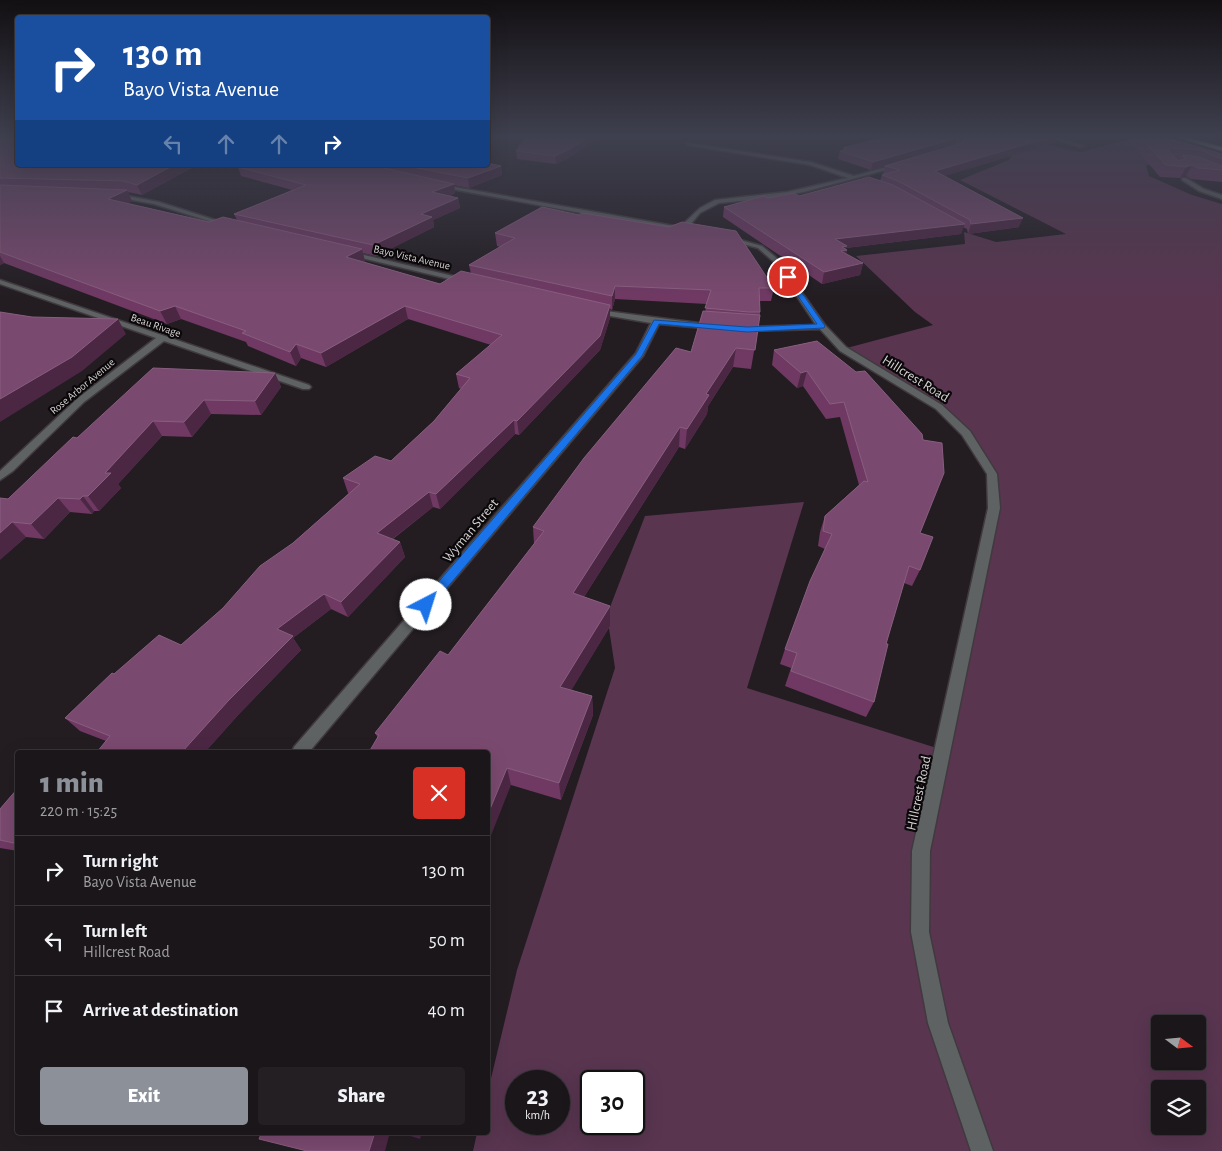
<!DOCTYPE html>
<meta charset="utf-8">
<style>
:root{--surface:#1a161a;--page:#231f23;--text:#f1f3f6;--muted:#9f9fa2;--line:#383539;--accent:#8c9099}
body{margin:0;font-family:"Alegreya Sans",sans-serif;background:var(--page);color:var(--text);height:100vh;display:flex;flex-direction:column;font-size:19px;white-space:nowrap}
*{box-sizing:border-box;margin:0}
p{font-size:16px;color:var(--muted)}
.icon{flex:none;width:28px;height:28px;fill:none;stroke:currentColor;stroke-width:2;stroke-linecap:round;stroke-linejoin:round}
.map{position:relative;flex:1;overflow:hidden}
.drawer{position:absolute;left:15px;top:750px;width:475px;height:385px;display:flex;flex-direction:column;background:var(--surface);border-radius:5px;box-shadow:0 5px 20px #0002,0 0 0 1px var(--line)}
.drawer>*{flex:none}
.top-card{position:absolute;left:15px;top:15px;width:475px;height:152px;border-radius:5px;box-shadow:0 5px 20px #0002,0 0 0 1px var(--line);background:#1a4fa0;color:#fff;overflow:hidden}
.needle{width:32px;rotate:106deg}
.tools{position:absolute;left:1151px;top:1015px;display:grid;gap:10px}
.tools a{display:grid;place-items:center;width:55px;height:55px;border-radius:5px;background:var(--surface);box-shadow:0 5px 20px #0002,0 0 0 1px var(--line);font-size:25px}
.speed{position:absolute;left:505px;top:1070px;display:flex;gap:10px;font-size:25px;font-weight:700;text-align:center}
.speed>*{display:grid;place-content:center;width:65px;height:65px;border-radius:50%;background:var(--surface);box-shadow:0 5px 20px #0002,0 0 0 1px var(--line);line-height:1}
.speed small{font-size:12px;font-weight:400}
.speed .limit{border:2px solid #111;border-radius:8px;background:#fff;color:#111}
.pin{position:absolute;display:grid;place-items:center;width:42px;height:42px;color:#fff;margin:-21px;border:2px solid #fff;border-radius:50%;box-shadow:0 1px 5px #0007}
.me{position:absolute;width:55px;margin:-28px;rotate:40deg;stroke-linejoin:round;filter:drop-shadow(0 0 4px #0008)}
.turn{display:flex;align-items:center;gap:18px;height:105px;padding:0 25px;font-size:22px}
.turn .icon{width:65px;height:65px;stroke-width:2.5}
.turn b{display:block;font-size:35px;line-height:42px}
.lanes{display:flex;align-items:center;height:48px;padding:0 25px;background:#0003;justify-content:center;gap:25px;direction:ltr}
.lanes .off{opacity:.35}
.round{display:grid;place-items:center;flex:none;width:52px;height:52px;border-radius:5px;background:var(--page)}
.summary{display:flex;align-items:center;justify-content:space-between;height:85px;padding:0 25px}
h1{font-size:30px;font-weight:800;line-height:38px;color:var(--accent)}
.action{display:flex;gap:10px;margin-top:auto;padding:10px 25px}
.action a{flex:1;height:58px;border-radius:5px;background:var(--accent);color:#fff;font-size:20px;font-weight:800;line-height:58px;text-align:center}
.action a+a{background:var(--page);color:var(--text)}
ul{padding:0;list-style:none}
li{display:flex;align-items:center;gap:15px;height:70px;padding:0 25px;border-top:1px solid var(--line)}
li div{flex:1}
li b{display:block;font-size:19px}
li em{font-style:normal}
.map>svg:first-child{display:block}
.green{fill:#593550;fill-rule:evenodd}
.lines{fill:none;stroke-linecap:round;stroke-linejoin:round}
.minor-casing{stroke:#403a3e;stroke-width:3}
.major-casing{stroke:#403a3e;stroke-width:3}
.minor{fill:#5e6262;fill-rule:evenodd}
.major{fill:#9da6a5;fill-rule:evenodd}
.wall{fill:#6f3963}
.shaded-wall{fill:#4c2744}
.building{fill:#7a496f;stroke:#885e7f}
.route{fill:#1a73e8;stroke:#114b97}
.labels{text-anchor:middle;stroke-width:4.5;stroke-linejoin:round;paint-order:stroke}
.far-street-label{font-size:11px;fill:#d6d2d4;stroke:#0b080a}
.street-label{font-size:14px;fill:#d6d2d4;stroke:#0b080a}
</style>
<div class="map">
<svg width="1222" height="1151" viewBox="0 0 1222 1151">
<rect width="100%" height="100%" fill="#231d22"/>
<path class="green" d="M1142 136H1162L1222 160 1166 162 1146 165 1149 176 1192 195 1222 204V1151H473L477 1133 488 1132V1091L517 970 615 668 607 615 645 516 804 502 747 688 943 750 994 508 992 474 966 433 939 407 843 349 933 325 915 312 856 256 965 244 964 232 996 242 1066 234 960 180 1009 160 1016 149 1041 144 1081 152ZM1160 1024H1198V1061H1160ZM516 1081H559V1124H516ZM591 1081H634V1124H591ZM1160 1089H1198V1126H1160Z"/>
<g class="lines">
<defs>
<g id="minor">
<path d="M951 136H956L960 139 959 148 942 154V152L955 147 956 140Z"/>
<path d="M1046 136H1053L1084 146 1080 147Z"/>
<path d="M686 143 811 162 854 176 901 163 904 165 804 192 771 198 719 203 700 213 684 232 435 186 438 184 680 227 700 208 715 200 787 192 848 178 810 165 688 145Z"/>
<path d="M1182 178H1186L1204 189 1222 195V199L1199 191 1182 180Z"/>
<path d="M112 193 159 202 231 225 228 227 154 204 110 196Z"/>
<path d="M726 236 762 246 779 260 825 325 846 347 942 405 970 431 997 474 1000 508 930 851 929 932 948 1023 993 1151H971L928 1023 911 932 912 851 988 508 987 474 962 435 936 409 840 351 820 329 739 331V327H742L816 325 774 262 758 248 724 239 723 238Z"/>
<path d="M347 251 466 279 470 281 466 283 345 254 344 253Z"/>
<path d="M0 280 309 385 311 387 309 389H303L164 341 84 402 13 471 0 480V471L78 398 156 338 0 284Z"/>
<path d="M590 309 714 325 718 327 714 329 659 324 643 356 309 752H292L294 747 636 353 651 323 593 313H590Z"/>
</g>
<path id="major" d="M1172 136H1179L1222 147V151Z"/>
</defs>
<use href="#minor" class="minor-casing"/>
<use href="#major" class="major-casing"/>
<use href="#minor" class="minor"/>
<use href="#major" class="major"/>
</g>
<g class="wall">
<path d="M0 136 197 165 142 195 128 192 132 201 127 203 209 222 237 220 234 214 292 190 241 176 238 167 243 165H488L501 166 502 175 469 188 454 185 455 193 450 196 458 198 460 208 433 220 434 227 376 256 363 253 365 261 364 262 440 284 471 274 469 265 500 247 497 246 495 233 774 288 771 301H760V315L751 369 733 367 708 406 707 414 685 449 679 447 584 597 610 606V626L571 690 592 696 593 715 561 800 511 785 378 738 375 733 448 655 534 544 533 527 691 352 705 312 707 304 615 299 612 310 610 309V318L600 350 519 435 515 434 440 509 433 507 393 539 400 542 405 557 348 617 331 609 293 638 301 650 239 714 205 752H97L106 741 80 731 65 718 114 674 181 645 223 608 293 543 349 493H348L343 478 391 461 434 421 461 389 459 388 456 374 491 345 408 319 326 367 301 358 296 366 248 346 246 342 181 319 167 324 4 263 0 265Z"/>
<path d="M868 136H956L953 146 961 143 962 140 958 136H1077L1067 139 1059 137 1057 142 944 176 1019 227 968 234 967 229 963 227 961 234 846 248V249L847 250 846 254 863 263 860 275 822 284 723 217 724 207 768 198 799 196 880 181 882 175 884 174H883L885 166 871 170 838 159 840 151 843 150V148L884 137Z"/>
<path d="M1126 136H1161L1222 154V182L1191 179 1186 176 1180 178 1160 177 1126 137Z"/>
<path d="M596 139 570 157 556 164 517 159 516 151Z"/>
<path d="M817 341 920 533V570L912 586 904 583 886 644 874 702 866 717 785 686 791 668 780 664 785 649 825 549 818 546 820 532 825 516 859 485 840 417 826 419 803 386 797 388 772 365 774 350Z"/>
<path d="M275 373 281 387 261 415 211 414 192 437 162 436 118 484 121 488 99 511H94L92 514 70 512 44 539 26 537 5 555 8 499 77 438Z"/>
<path d="M18 788V851L0 848V809Z"/>
</g>
<g class="shaded-wall">
<path d="M590 136H607L596 139 570 157 556 164 555 156Z"/>
<path d="M1054 136H1060L1057 142 932 180 935 171Z"/>
<path d="M1069 136H1077L1067 139Z"/>
<path d="M956 138 953 146 871 170 873 162Z"/>
<path d="M174 165H197L142 195 137 185Z"/>
<path d="M1192 165 1186 176 1180 178 1186 167Z"/>
<path d="M501 166 502 175 469 188 468 178Z"/>
<path d="M454 184 455 193 434 202 432 192Z"/>
<path d="M127 190 132 201 114 210 108 199Z"/>
<path d="M458 198 460 208 433 220 434 227 376 256 373 245 421 214Z"/>
<path d="M1023 218 1019 227 968 234 971 224Z"/>
<path d="M965 224 961 234 846 248V250H847L844 261 835 239Z"/>
<path d="M362 249 365 261 350 269 346 257Z"/>
<path d="M0 256 4 263 0 265Z"/>
<path d="M863 263 860 275 822 284 824 272Z"/>
<path d="M615 286V299L612 310V296Z"/>
<path d="M610 305V318L600 350 519 435 517 421Z"/>
<path d="M175 306 181 319 167 324 160 311Z"/>
<path d="M405 306 408 319 326 367 321 353Z"/>
<path d="M118 319 126 334 82 371 0 422V399Z"/>
<path d="M296 344 301 358 296 366 290 352Z"/>
<path d="M736 348 733 367 708 406 707 414 685 449 687 429 706 394Z"/>
<path d="M807 371 803 386 797 388 801 373Z"/>
<path d="M275 373 281 387 261 415 255 401Z"/>
<path d="M204 400 211 414 192 437 184 422Z"/>
<path d="M514 420 515 434 440 509 436 494Z"/>
<path d="M153 421 162 436 118 484 121 488 99 511 88 496 105 473Z"/>
<path d="M680 427 679 447 574 613 573 593Z"/>
<path d="M429 492 433 507 382 547 377 533Z"/>
<path d="M83 496 94 511 92 514 80 499Z"/>
<path d="M58 498 70 512 44 539 31 524Z"/>
<path d="M12 522 26 537 0 560V533Z"/>
<path d="M400 542 405 557 348 617 341 602Z"/>
<path d="M324 594 331 609 293 638 301 650 239 714 205 752H182L277 629Z"/>
<path d="M610 606V626L562 706 560 687Z"/>
<path d="M592 696 593 715 561 800 559 783Z"/>
<path d="M507 768 511 785 488 843V814Z"/>
<path d="M375 1132H390L385 1151H369Z"/>
<path d="M408 1132H422L420 1139 407 1135Z"/>
</g>
<g class="building">
<path d="M0 136H18V165H174L137 185 123 181 0 178Z"/>
<path d="M527 136H590L570 149 555 156 516 151Z"/>
<path d="M890 136H956V138L873 162 840 151 847 149 843 148Z"/>
<path d="M964 136H1054L935 171 1023 218 971 224 970 220 898 181 882 175 900 170 885 166 962 143Z"/>
<path d="M1139 136H1161L1222 154V159L1201 150 1170 148 1168 150 1178 161 1185 159 1183 155 1199 157 1222 166V170L1198 168 1192 165 1186 167 1166 165Z"/>
<path d="M488 163 501 166 468 178 402 165H488Z"/>
<path d="M243 165H371L454 184 432 192 458 198 421 214 432 217 373 245 234 214 306 185 238 167Z"/>
<path d="M869 177 893 185 965 224 835 239 847 246 842 247 847 250 841 251 863 263 824 272 724 207 764 196 768 198 794 193 799 196Z"/>
<path d="M0 185 127 190 108 199 209 222 223 217 362 249 346 257 440 284 461 271 610 305 600 336 517 421 514 420 436 494 429 492 377 533 400 542 341 602 324 594 277 629 293 636 228 701 182 752H151L144 750 142 752H97L110 736 65 718 112 673 114 674 159 635 181 645 223 608 260 566 293 543 360 484 343 478 375 456 391 461 434 421 470 378 456 374 502 335 405 306 321 353 296 344 290 352 242 333 246 331 175 306 160 311 0 252Z"/>
<path d="M542 207 579 215 582 213 669 227 682 222 736 231 774 288H759L760 312H749L705 308 711 290 615 286 612 296 469 265 515 238 495 233Z"/>
<path d="M703 311 760 315 755 350 736 348 706 394 709 395 687 429 680 427 573 593 610 606 560 687 592 696 559 783 507 768 488 814V752H369L379 735 375 733 440 651 448 655 544 531 533 527 584 458 676 348 691 352Z"/>
<path d="M0 312 32 317 118 319 72 357 0 399Z"/>
<path d="M817 341 856 372 865 371 922 434 923 440 942 443 944 473 920 533 933 537 920 570 909 566 886 644H888L874 702 791 671 797 653 785 649 810 581 832 534 823 531 825 516 864 481 868 482 844 402 830 404 807 371 801 373 774 350Z"/>
<path d="M153 368 275 373 255 401 204 400 184 422 153 421 105 473H111L88 496H83L80 499 58 498 31 524 12 522 0 533V498L8 499 73 437 77 438Z"/>
<path d="M18 788V844L0 840V809Z"/>
<path d="M262 1132H375L369 1151H307L259 1139Z"/>
<path d="M397 1132H408L407 1135Z"/>
</g>
<linearGradient id="sky" x2="0" y2="1"><stop stop-color="#131013"/><stop offset="0.46" stop-color="#3f404f"/><stop offset="1" stop-color="#3f404f" stop-opacity="0"/></linearGradient>
<rect width="1222" height="297" fill="url(#sky)"/>
<path class="route" d="M788 275 790 276 825 326 824 328 747 332 659 324 642 356 430 608H421L420 605 421 602 636 354 654 320 747 327 817 324 785 277Z"/>
<g class="labels">
<g class="far-street-label">
<text transform="translate(412 257) rotate(13)" y="4">Bayo Vista Avenue</text>
<text transform="translate(156 325) rotate(19)" y="4">Beau Rivage</text>
<text transform="translate(82 386) rotate(-40)" y="4">Rose Arbor Avenue</text>
</g>
<g class="street-label">
<text transform="translate(916 378) rotate(32)" y="5">Hillcrest Road</text>
<text transform="translate(470 530) rotate(-50)" y="5">Wyman Street</text>
<text transform="translate(918 793) rotate(-78)" y="5">Hillcrest Road</text>
</g>
</g>
</svg>
<div class="tools">
<a><svg class="needle" viewBox="-14 -14 28 28"><path d="M0-13l5 13h-10z" fill="#e53935"/><path d="M0 13l5-13h-10z" fill="#9f9fa2"/></svg></a>
<a><svg class="icon" aria-label="layers" viewBox="0 0 24 24"><path d="M12 4l9 5-9 5-9-5zM3 14l9 5 9-5"/></svg></a>
</div>
<div class="speed"><div>23<small>km/h</small></div><div class="limit">30</div></div>
<div class="pin" style="left:788px;top:277px;background:#d93025"><svg class="icon" aria-label="arrive" viewBox="0 0 24 24"><path d="M6 21V4h12l-3 4 3 4H6"/></svg></div>
<svg class="me" style="left:426px;top:605px" viewBox="-20 -20 40 40"><circle r="19" fill="#fff"/><path d="M0-13L10 11 0 6-10 11z" fill="#1a73e8"/></svg>
<div class="top-card">
<div class="turn"><svg class="icon" aria-label="right" viewBox="0 0 24 24"><path d="M7 20v-9h11M14 6l5 5-5 5"/></svg><div><b>130 m</b>Bayo Vista Avenue</div></div>
<div class="lanes"><svg class="icon off" aria-label="left" viewBox="0 0 24 24"><path d="M17 20v-9H6M10 6l-5 5 5 5"/></svg><svg class="icon off" aria-label="ahead" viewBox="0 0 24 24"><path d="M12 20V5M6 11l6-6 6 6"/></svg><svg class="icon off" aria-label="ahead" viewBox="0 0 24 24"><path d="M12 20V5M6 11l6-6 6 6"/></svg><svg class="icon" aria-label="right" viewBox="0 0 24 24"><path d="M7 20v-9h11M14 6l5 5-5 5"/></svg></div>
</div>
<section class="drawer">
<div class="summary"><div><h1>1 min</h1><p>220 m · 15:25</p></div><a class="round" style="background:#d93025;color:#fff"><svg class="icon" aria-label="close" viewBox="0 0 24 24"><path d="M6 6l12 12M18 6L6 18"/></svg></a></div>
<ul>
<li><svg class="icon" aria-label="right" viewBox="0 0 24 24"><path d="M7 20v-9h11M14 6l5 5-5 5"/></svg><div><b>Turn right</b><p>Bayo Vista Avenue</p></div><em>130 m</em></li>
<li><svg class="icon" aria-label="left" viewBox="0 0 24 24"><path d="M17 20v-9H6M10 6l-5 5 5 5"/></svg><div><b>Turn left</b><p>Hillcrest Road</p></div><em>50 m</em></li>
<li><svg class="icon" aria-label="arrive" viewBox="0 0 24 24"><path d="M6 21V4h12l-3 4 3 4H6"/></svg><div><b>Arrive at destination</b></div><em>40 m</em></li>
</ul>
<div class="action"><a>Exit</a><a>Share</a></div>
</section>
</div>
